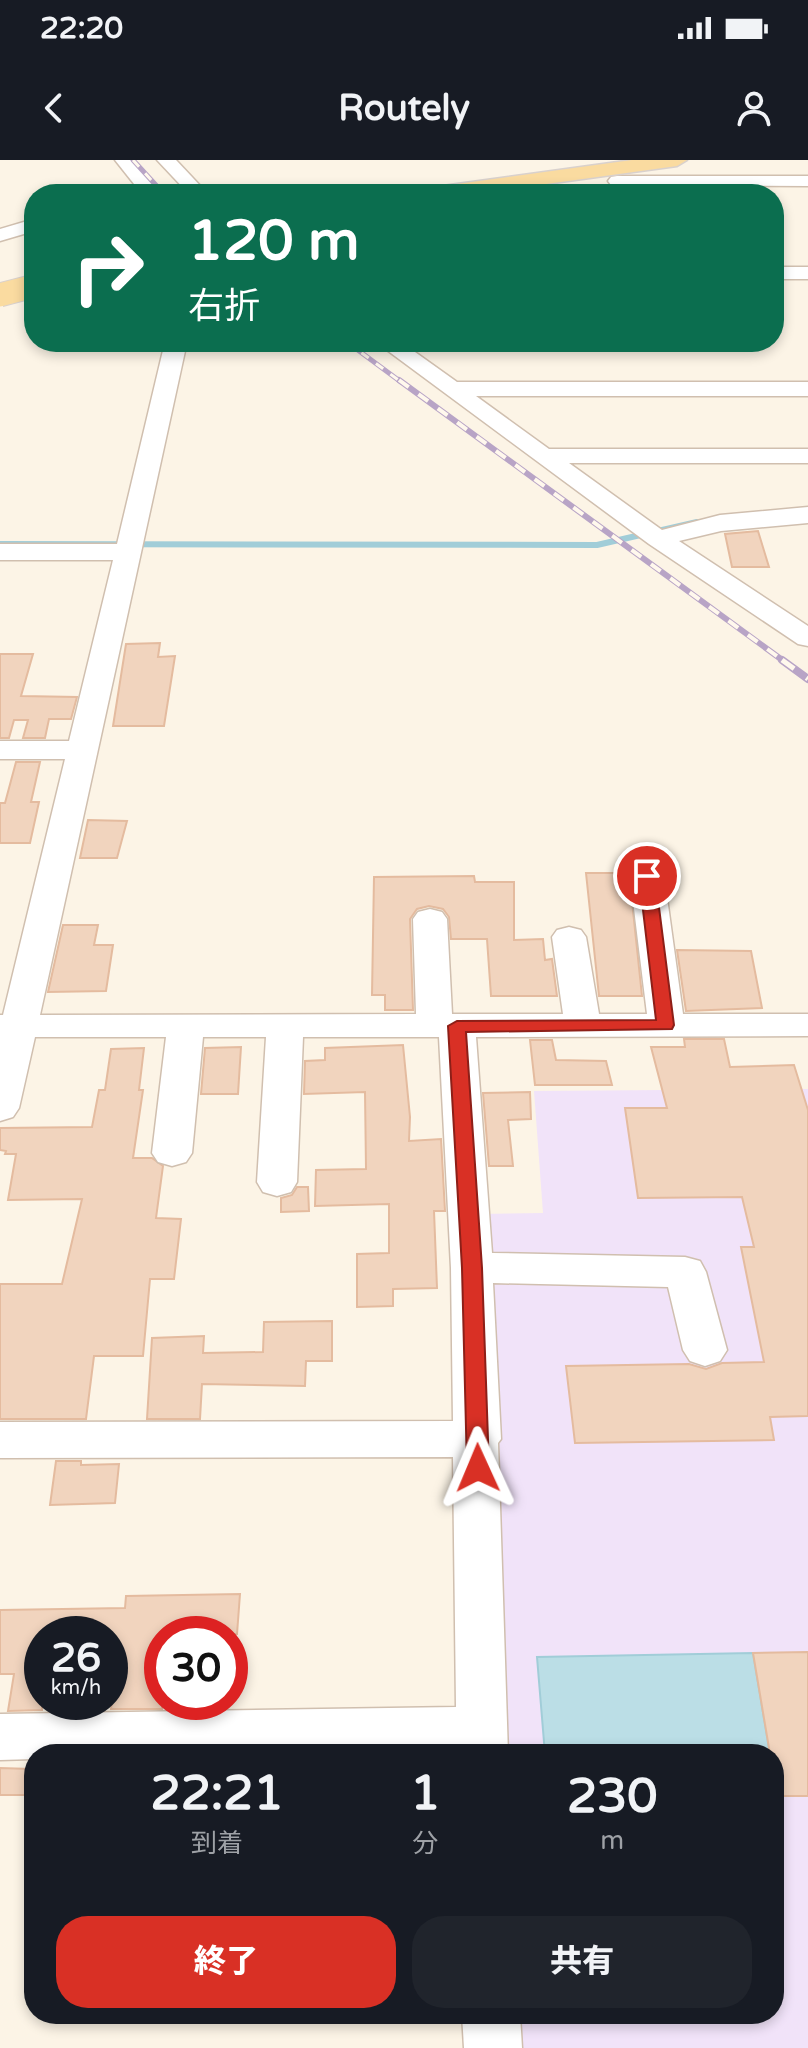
<!DOCTYPE html>
<html lang="ja">
<meta charset="utf-8">
<style>
:root{--surface:#171b24;--page:#20242c;--text:#f1f3f6;--muted:#9ea1a6;--accent:#d93025}
body{margin:0;font-family:"Varela Round","Noto Sans JP",sans-serif;background:var(--page);color:var(--text);height:100vh;display:flex;flex-direction:column;font-size:30px;white-space:nowrap}
*{box-sizing:border-box;margin:0}
p{font-size:26px;color:var(--muted)}
.icon{flex:none;width:44px;height:44px;fill:none;stroke:currentColor;stroke-width:2;stroke-linecap:round;stroke-linejoin:round}
.map{position:relative;flex:1;overflow:hidden}
.sheet{position:absolute;left:24px;top:1584px;width:760px;height:280px;display:flex;flex-direction:column;background:var(--surface);border-radius:32px;box-shadow:0 4px 12px #0003}
.sheet>*{flex:none}
.hud{position:absolute;left:24px;top:24px;width:760px;height:168px;border-radius:32px;box-shadow:0 4px 12px #0003;background:#0b6e4f;color:#fff;overflow:hidden}
.speed{position:absolute;left:24px;top:1456px;display:flex;gap:16px;font-size:40px;font-weight:700;text-align:center}
.speed>*{display:grid;place-content:center;width:104px;height:104px;border-radius:50%;background:var(--surface);box-shadow:0 4px 12px #0003;line-height:1}
.speed small{font-size:20px;font-weight:400}
.speed .limit{border:12px solid #d22;background:#fff;color:#111}
.pin{position:absolute;display:grid;place-items:center;width:68px;height:68px;color:#fff;margin:-34px;border:4px solid #fff;border-radius:50%;box-shadow:0 2px 8px #0007}
.me{position:absolute;width:88px;margin:-44px;rotate:359deg;stroke-linejoin:round;filter:drop-shadow(0 0 6px #0008)}
.turn{display:flex;align-items:center;gap:28px;height:168px;padding:0 32px;font-size:36px}
.turn .icon{width:104px;height:104px;stroke-width:2.5}
.turn b{display:block;font-size:56px;line-height:68px}
.eta{display:flex;justify-content:space-evenly;align-items:center;height:136px;text-align:center}
.eta b{font-size:48px;font-weight:800;line-height:56px}
.cta{display:flex;gap:16px;margin-top:auto;padding:16px 32px}
.cta a{flex:1;height:92px;border-radius:32px;background:var(--accent);color:#fff;font-size:32px;font-weight:800;line-height:92px;text-align:center}
.cta a+a{background:var(--page);color:var(--text)}
.status{display:flex;justify-content:space-between;align-items:center;height:56px;padding:0 40px;background:var(--surface);direction:ltr}
.status svg{height:22px;fill:currentColor}
header{display:flex;justify-content:space-between;align-items:center;height:104px;padding:0 32px;background:var(--surface);font-size:36px;font-weight:800}
.map>svg:first-child{display:block}
.education{fill:#f1e3f9}
.water{fill:#bbdee6;stroke:#a1cdd8;stroke-width:2}
.lines{fill:none;stroke-linecap:round;stroke-linejoin:round}
.stream{stroke:#a1cdd8;stroke-width:6}
.building{fill:#f1d4be;stroke:#e4bb9f;stroke-width:2}
.minor-casing{stroke:#d0bfaf;stroke-width:3}
.major-casing{stroke:#d9d1cd;stroke-width:3}
.minor{fill:#fff;fill-rule:evenodd}
.major{fill:#fadba0;fill-rule:evenodd}
.rail-far2-casing{stroke:#b8a4c6;stroke-width:5}
.rail-far1-casing{stroke:#b8a4c6;stroke-width:6}
.rail-casing{stroke:#b8a4c6;stroke-width:8}
.rail-far2{stroke:#fff8ed;stroke-width:3;stroke-dasharray:9;stroke-linecap:butt}
.rail-far1{stroke:#fff8ed;stroke-width:4;stroke-dasharray:12;stroke-linecap:butt}
.rail{stroke:#fff8ed;stroke-width:5;stroke-dasharray:15;stroke-linecap:butt}
.major-bridge-casing{stroke:#d9d1cd;stroke-width:25;stroke-linecap:butt}
.major-bridge{stroke:#fadba0;stroke-width:23}
.route{fill:#d93025;stroke:#8d1f18;stroke-width:2}
</style>
<div class="status"><b>22:20</b><svg viewBox="0 0 49 12"><path d="M0 12V9h3v3zM5 12V6h3v6zM10 12V3h3v9zM15 12V0h3v12zM26 1h20v11H26zM47 4h2v5h-2z"/></svg></div>
<header><svg class="icon" aria-label="back" viewBox="0 0 24 24"><path d="M15 5l-7 7 7 7"/></svg>Routely<svg class="icon" aria-label="person" viewBox="0 0 24 24"><circle cx="12" cy="8" r="4"/><path d="M4 21q1-7 8-7t8 7"/></svg></header>
<div class="map">
<svg width="808" height="1888" viewBox="0 0 808 1888">
<rect width="100%" height="100%" fill="#fcf4e6"/>
<path class="education" d="M808 929V1888H523L521 1854H774V1594H508L495 1295 478 1054 543 1053 534 931Z"/>
<path class="water" d="M753 1493 770 1594H545L537 1497Z"/>
<g class="lines">
<path class="stream" d="M0 384 597 385 697 362"/>
</g>
<g class="building">
<path d="M758 371 769 407H732L725 374Z"/>
<path d="M160 483 158 497 175 496 164 566H113L126 484Z"/>
<path d="M0 494H33L21 536 77 537 71 559H49L45 578H23L28 560H14L9 578H0Z"/>
<path d="M16 602H40L31 642H39L30 683H0V643H5Z"/>
<path d="M88 660 127 661 117 698H80Z"/>
<path d="M586 713H629L642 836H599Z"/>
<path d="M474 716 475 722H514V780L543 779 545 800 552 799 557 836H491L487 779H451L449 757 443 749 429 746 417 749 410 759 413 850H385V835H372L374 717Z"/>
<path d="M63 765H98L94 785H113L106 831 48 832Z"/>
<path d="M677 790 751 791 762 848 686 851Z"/>
<path d="M684 879H724L730 907 794 905 808 950V1256L770 1257 774 1280 575 1283 566 1206 689 1204 706 1209 722 1203 764 1202 741 1087H754L742 1037 638 1038 625 948H667L651 887H685Z"/>
<path d="M530 880H552L556 900 606 901 612 925H535Z"/>
<path d="M403 885 410 957 409 981 441 979 445 1051H434L437 1128 393 1129V1146L357 1147V1094L389 1093V1044L315 1046 316 1010 366 1009 365 932 304 934 305 901 325 900V888Z"/>
<path d="M241 887 238 934H201L205 888Z"/>
<path d="M144 888 139 930H143L133 998H152L163 1006 156 1058 181 1059 174 1119H150L143 1196H94L86 1259H0V1124H62L82 1039 8 1040 16 994H5L6 991 0 990V968L92 967 99 930H105L111 889Z"/>
<path d="M530 932 531 959 508 960 513 1006H489L483 933Z"/>
<path d="M297 1027H308L309 1051 281 1052V1038L292 1035Z"/>
<path d="M332 1161V1201H306L305 1226 202 1224 200 1259H147L152 1178 204 1176 203 1193 263 1192 264 1162Z"/>
<path d="M56 1301H81V1305L119 1304 115 1343 50 1345Z"/>
<path d="M240 1434 237 1474H162V1549H111L116 1504H110V1474H42V1550L8 1551 14 1514H0V1450L125 1448 126 1436Z"/>
<path d="M808 1492V1636H777L774 1594H770L753 1493Z"/>
<path d="M0 1608 31 1609 27 1635H0Z"/>
</g>
<g class="lines">
<defs>
<g id="minor">
<path d="M115 0H133L161 34H142Z"/>
<path d="M157 0H176L208 34H189Z"/>
<path d="M617 16H808V26L611 25 608 21 611 17Z"/>
<path d="M34 59V71L0 81V69Z"/>
<rect x="774" y="107" width="34" height="12"/>
<path d="M165 182H187L40 855 416 854 413 759 418 752 430 749 442 752 447 759 452 854H563L552 777 557 770 569 767 581 770 586 777 599 854H647L630 716 635 709 647 706 659 709 664 716 683 854H808V876L476 877 492 1093 685 1097 700 1101 706 1112 727 1190 720 1201 705 1206 690 1201 683 1190 668 1127 493 1123 501 1279 498 1283 508 1594H34V1599L0 1600V1554L456 1547 453 1297 0 1298V1262L453 1261 451 1108 439 877H303L297 1022 291 1032 277 1036 263 1032 257 1022 266 877H203L192 993 186 1002 172 1006 158 1002 152 993 166 877H35L19 948 13 957 0 961V855H3L65 599H0V581H69L113 400H0V384H117Z"/>
<path d="M376 182H401L457 222H808V236H476L549 289H808V303H569L662 370 720 355 808 347V363L721 371 679 381 808 466V486L798 484 649 384Z"/>
<path d="M462 1854H520L522 1888H464Z"/>
</g>
<path id="major" d="M632 0H687L677 6 474 34H417L428 28Z"/>
</defs>
<use href="#minor" class="minor-casing"/>
<use href="#major" class="major-casing"/>
<use href="#minor" class="minor"/>
<use href="#major" class="major"/>
<defs>
<g id="rail-far2">
<path d="M133 0 164 34"/>
<path d="M347 182 401 222"/>
</g>
<path id="rail-far1" d="M399 220 785 502"/>
<path id="rail" d="M782 500 808 519"/>
</defs>
<use href="#rail-far2" class="rail-far2-casing"/>
<use href="#rail-far1" class="rail-far1-casing"/>
<use href="#rail" class="rail-casing"/>
<use href="#rail-far2" class="rail-far2"/>
<use href="#rail-far1" class="rail-far1"/>
<use href="#rail" class="rail"/>
<defs>
<path id="major-bridge" d="M0 135 34 126"/>
</defs>
<use href="#major-bridge" class="major-bridge-casing"/>
<use href="#major-bridge" class="major-bridge"/>
</g>
<path class="route" d="M647 711 655 716 674 865 672 869 466 872 482 1108 489 1308 486 1315 478 1317 470 1315 467 1308 462 1108 448 866 457 861 656 860 639 716Z"/>
</svg>
<div class="speed"><div>26<small>km/h</small></div><div class="limit">30</div></div>
<div class="pin" style="left:647px;top:716px;background:#d93025"><svg class="icon" aria-label="arrive" viewBox="0 0 24 24"><path d="M6 21V4h12l-3 4 3 4H6"/></svg></div>
<svg class="me" style="left:478px;top:1308px" viewBox="-20 -20 40 40"><path d="M0-17L14 15 0 8-14 15z" fill="#d93025" stroke="#fff" stroke-width="4"/></svg>
<div class="hud">
<div class="turn"><svg class="icon" aria-label="right" viewBox="0 0 24 24"><path d="M7 20v-9h11M14 6l5 5-5 5"/></svg><div><b>120 m</b>右折</div></div>
</div>
<section class="sheet">
<div class="eta">
<div><b>22:21</b><p>到着</p></div>
<div><b>1</b><p>分</p></div>
<div><b>230</b><p>m</p></div>
</div>
<div class="cta"><a>終了</a><a>共有</a></div>
</section>
</div>
